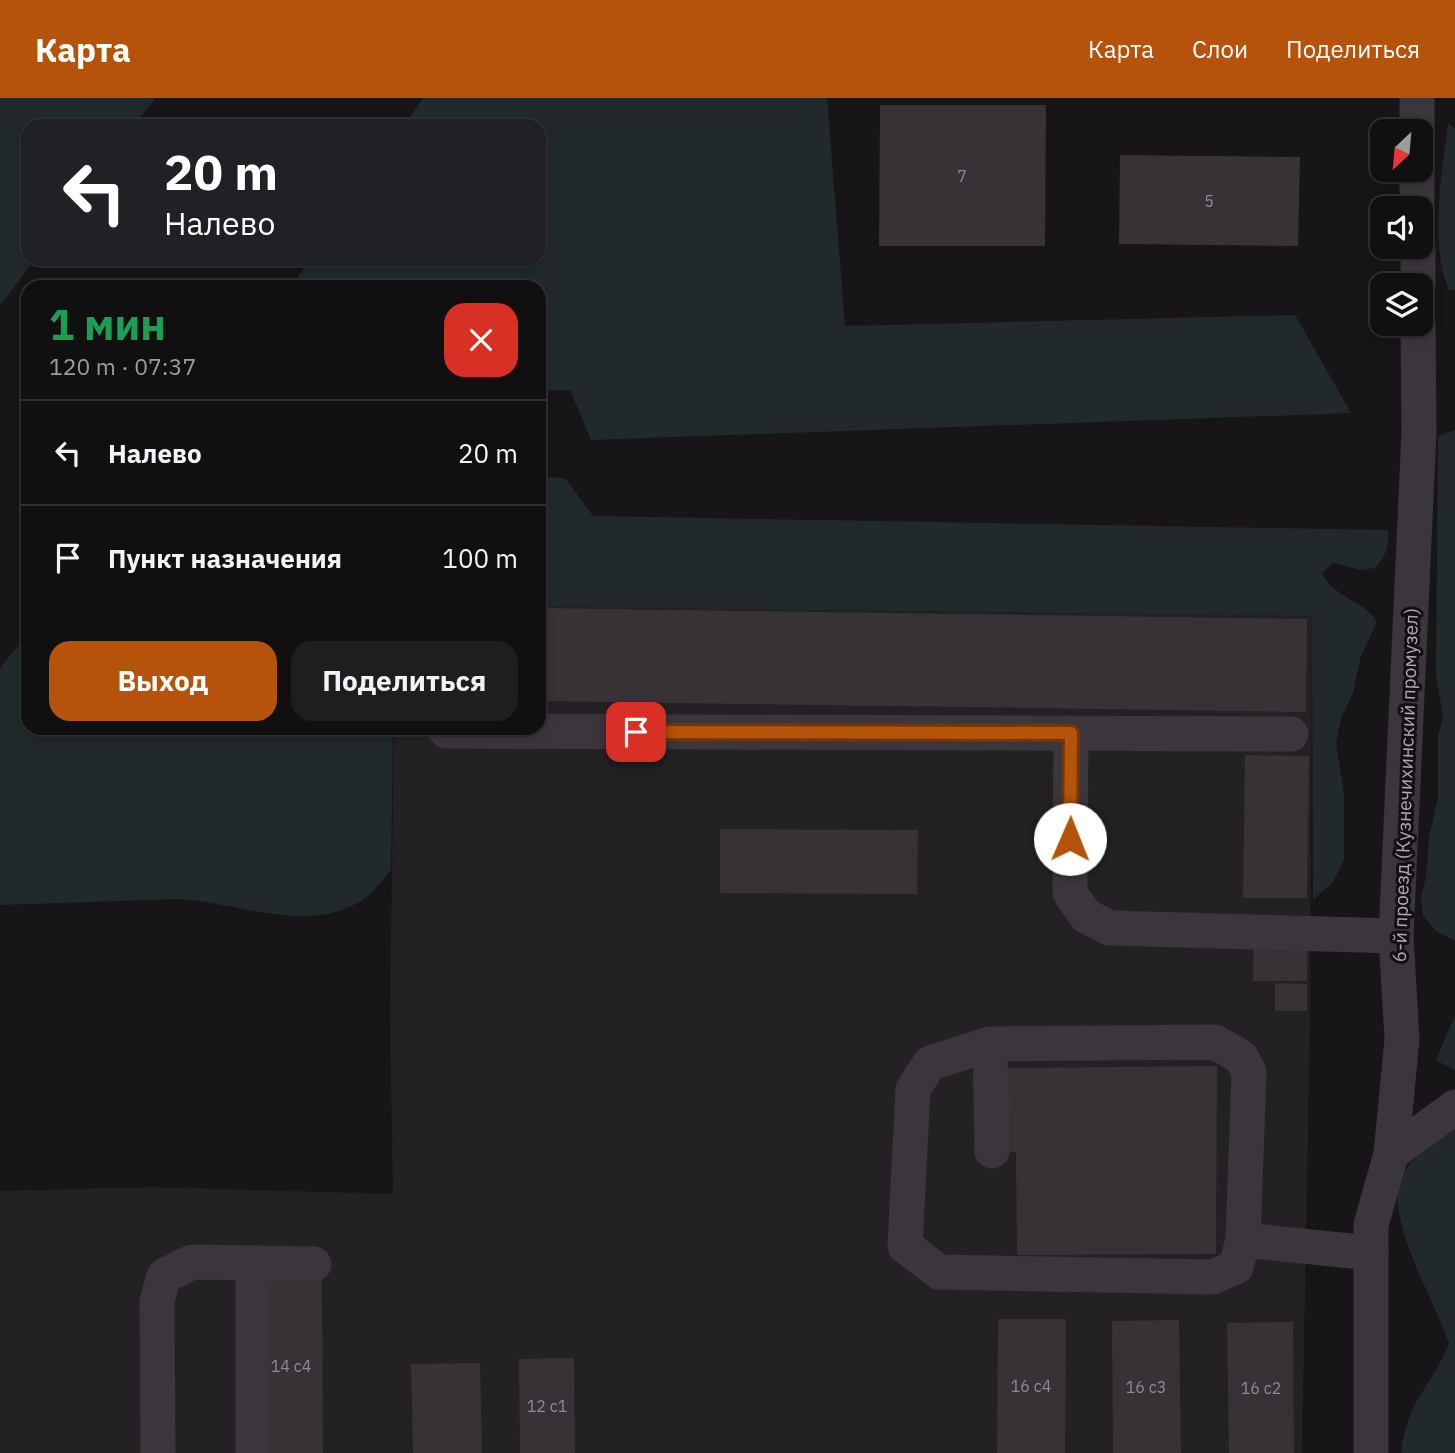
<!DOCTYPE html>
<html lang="ru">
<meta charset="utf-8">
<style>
:root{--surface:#111011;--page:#1e1e1f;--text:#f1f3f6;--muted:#9c9d9f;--line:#303031;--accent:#b45309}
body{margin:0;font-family:"IBM Plex Sans",sans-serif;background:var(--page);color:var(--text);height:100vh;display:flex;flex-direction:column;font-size:26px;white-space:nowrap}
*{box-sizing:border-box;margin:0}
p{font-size:23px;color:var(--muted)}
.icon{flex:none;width:38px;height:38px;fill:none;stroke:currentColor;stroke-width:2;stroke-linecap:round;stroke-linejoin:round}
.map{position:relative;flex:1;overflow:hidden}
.side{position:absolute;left:21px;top:182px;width:525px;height:455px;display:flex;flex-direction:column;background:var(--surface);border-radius:21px;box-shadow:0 4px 10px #0003,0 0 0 2px var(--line)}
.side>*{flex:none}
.guide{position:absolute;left:21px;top:21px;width:525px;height:147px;border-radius:21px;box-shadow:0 4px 10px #0003,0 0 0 2px var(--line);background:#202124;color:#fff;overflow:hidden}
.needle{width:46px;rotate:206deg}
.tools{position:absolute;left:1370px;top:21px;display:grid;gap:14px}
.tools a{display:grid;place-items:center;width:63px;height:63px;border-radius:14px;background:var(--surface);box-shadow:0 4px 10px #0003,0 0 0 2px var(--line);font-size:35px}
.pin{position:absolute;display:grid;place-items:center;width:60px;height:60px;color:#fff;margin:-30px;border-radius:14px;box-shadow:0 4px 10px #0006}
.me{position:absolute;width:77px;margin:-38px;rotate:1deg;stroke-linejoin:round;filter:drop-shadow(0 0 5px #0008)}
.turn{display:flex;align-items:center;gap:24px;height:147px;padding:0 28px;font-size:32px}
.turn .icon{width:91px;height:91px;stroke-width:2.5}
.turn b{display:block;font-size:49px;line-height:60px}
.round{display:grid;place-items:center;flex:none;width:74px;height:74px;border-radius:21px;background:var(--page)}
.head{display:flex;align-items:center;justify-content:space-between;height:119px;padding:0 28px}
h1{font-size:42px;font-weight:800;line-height:52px;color:#1e9e55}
.button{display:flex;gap:14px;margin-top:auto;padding:14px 28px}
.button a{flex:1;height:80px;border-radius:21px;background:var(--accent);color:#fff;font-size:28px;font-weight:800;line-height:80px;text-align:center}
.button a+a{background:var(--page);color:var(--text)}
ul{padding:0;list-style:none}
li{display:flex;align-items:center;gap:21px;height:105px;padding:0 28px;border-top:2px solid var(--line)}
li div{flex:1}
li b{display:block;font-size:26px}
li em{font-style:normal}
header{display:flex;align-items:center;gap:42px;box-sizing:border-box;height:98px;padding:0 35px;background:var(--accent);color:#fff}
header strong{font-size:33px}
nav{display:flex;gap:38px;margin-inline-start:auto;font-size:24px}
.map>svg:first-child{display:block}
.built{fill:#242124}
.green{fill:#21292a}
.building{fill:#363236}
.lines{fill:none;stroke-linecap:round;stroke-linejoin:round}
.minor{stroke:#3b363c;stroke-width:35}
.route-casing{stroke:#753606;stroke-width:18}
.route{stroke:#b45309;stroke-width:12}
.labels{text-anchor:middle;stroke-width:6;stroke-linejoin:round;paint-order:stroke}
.number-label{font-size:16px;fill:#928a96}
.street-label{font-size:19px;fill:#b1a8b6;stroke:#121012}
</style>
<header>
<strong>Карта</strong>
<nav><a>Карта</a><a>Слои</a><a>Поделиться</a></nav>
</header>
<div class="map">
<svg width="1455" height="1355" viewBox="0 0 1455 1355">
<rect width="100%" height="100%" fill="#171517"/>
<path class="built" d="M539 509 1312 518 1310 919 1302 1355H0V1093L151 1089 393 1096 390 916 394 630H539Z"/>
<g class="green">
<path d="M0 0H155L134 28H28V161H35L0 208Z"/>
<path d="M423 0H827L845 228 1295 217 1351 315 591 342 570 292H539V189H291L310 161H539V28H404Z"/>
<path d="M1448 25 1455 31V192H1449C1429 147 1442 74 1448 25Z"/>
<path d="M1455 332V843L1436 833 1423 818 1421 798 1426 779 1429 739 1438 700V638L1443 619 1436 576 1438 338Z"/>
<path d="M539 379 565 380 593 418 1388 432C1389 449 1386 458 1375 470L1361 472 1333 465 1322 475C1334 500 1364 502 1377 524L1361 558 1353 595 1341 620 1336 645 1344 696V761L1333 784 1313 802 1312 518 539 509Z"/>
<path d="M28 536V630H393L391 772C384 780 377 790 369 797 316 840 238 804 179 801L0 807V570Z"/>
<path d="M1455 917V972H1454L1436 962Z"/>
<path d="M1455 1030V1355H1401C1407 1302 1430 1291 1449 1246 1436 1205 1389 1128 1399 1087 1405 1062 1435 1044 1455 1030Z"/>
</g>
<g class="building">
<path d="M880 7H1046L1045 148H879Z"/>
<path d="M1120 57 1300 59 1298 148 1119 146Z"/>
<path d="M539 510 1307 521 1306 614 539 603Z"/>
<path d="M1245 657 1309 658 1307 800H1243Z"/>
<path d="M720 731 918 732 917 796 720 795Z"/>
<path d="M1254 826H1308L1307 883H1253Z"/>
<path d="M1275 885 1307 886V913H1275Z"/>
<path d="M1217 968 1216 1156 1017 1157 1016 1054H1008L1007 970Z"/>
<path d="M322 1181 323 1355H261L260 1182Z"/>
<path d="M998 1221H1066L1065 1355H997Z"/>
<path d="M1179 1222 1181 1355H1113L1112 1223Z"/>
<path d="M1293 1224 1294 1355H1229L1227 1225Z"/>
<path d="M574 1260 575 1355H520L519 1261Z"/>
<path d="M480 1265 482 1355H413L411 1266Z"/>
</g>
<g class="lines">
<g class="minor">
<path d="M1417 0V33"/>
<path d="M1417 72V110"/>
<path d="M1418 149V187"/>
<path d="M446 633 1291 636"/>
<path d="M1071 635 1070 795 1086 818 1110 830 1396 838"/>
<path d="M990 946 930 965 913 991 905 1148 939 1174 1213 1179 1236 1169 1243 1142"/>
<path d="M992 1053 990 946 1215 944 1241 959 1249 974 1243 1142 1371 1155"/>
<path d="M1391 1056 1455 1009"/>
<path d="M253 1167V1355"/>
<path d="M158 1355 157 1203 164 1178 192 1164 314 1166"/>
<path d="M1371 1355V1127L1391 1056 1402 941 1396 838 1419 334 1418 226"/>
</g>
</g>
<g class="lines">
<defs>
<path id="route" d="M636 634 1071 635 1070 741"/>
</defs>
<use href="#route" class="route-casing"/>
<use href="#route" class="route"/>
</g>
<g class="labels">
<g class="number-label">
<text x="962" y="84">7</text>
<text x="1209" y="109">5</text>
<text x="291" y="1274">14 с4</text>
<text x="1031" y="1294">16 с4</text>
<text x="1146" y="1295">16 с3</text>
<text x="1261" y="1296">16 с2</text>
<text x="547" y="1314">12 с1</text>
</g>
<g class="street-label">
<text transform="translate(1405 687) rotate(-88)" y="7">6-й проезд (Кузнечихинский промузел)</text>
</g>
</g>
</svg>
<div class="tools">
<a><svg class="needle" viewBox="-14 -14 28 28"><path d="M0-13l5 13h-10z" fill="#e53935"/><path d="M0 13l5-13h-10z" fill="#9c9d9f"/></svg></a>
<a><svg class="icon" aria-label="sound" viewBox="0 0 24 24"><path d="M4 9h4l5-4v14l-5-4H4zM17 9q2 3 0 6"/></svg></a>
<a><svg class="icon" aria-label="layers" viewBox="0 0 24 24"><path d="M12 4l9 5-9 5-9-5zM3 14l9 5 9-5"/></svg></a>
</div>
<div class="pin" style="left:636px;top:634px;background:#d93025"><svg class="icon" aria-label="arrive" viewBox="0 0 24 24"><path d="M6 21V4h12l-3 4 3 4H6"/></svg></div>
<svg class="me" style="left:1070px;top:741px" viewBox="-20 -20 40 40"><circle r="19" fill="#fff"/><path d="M0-13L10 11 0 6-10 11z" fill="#b45309"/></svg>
<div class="guide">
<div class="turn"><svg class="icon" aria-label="left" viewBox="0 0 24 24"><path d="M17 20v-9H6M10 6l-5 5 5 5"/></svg><div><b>20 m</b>Налево</div></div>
</div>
<section class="side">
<div class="head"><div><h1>1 мин</h1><p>120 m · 07:37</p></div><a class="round" style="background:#d93025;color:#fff"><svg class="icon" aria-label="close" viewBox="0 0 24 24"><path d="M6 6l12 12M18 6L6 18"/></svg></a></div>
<ul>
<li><svg class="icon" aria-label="left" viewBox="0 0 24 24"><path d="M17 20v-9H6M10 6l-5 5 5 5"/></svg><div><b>Налево</b></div><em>20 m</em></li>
<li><svg class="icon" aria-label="arrive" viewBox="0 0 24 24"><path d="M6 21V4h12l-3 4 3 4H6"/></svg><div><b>Пункт назначения</b></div><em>100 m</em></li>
</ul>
<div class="button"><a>Выход</a><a>Поделиться</a></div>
</section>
</div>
